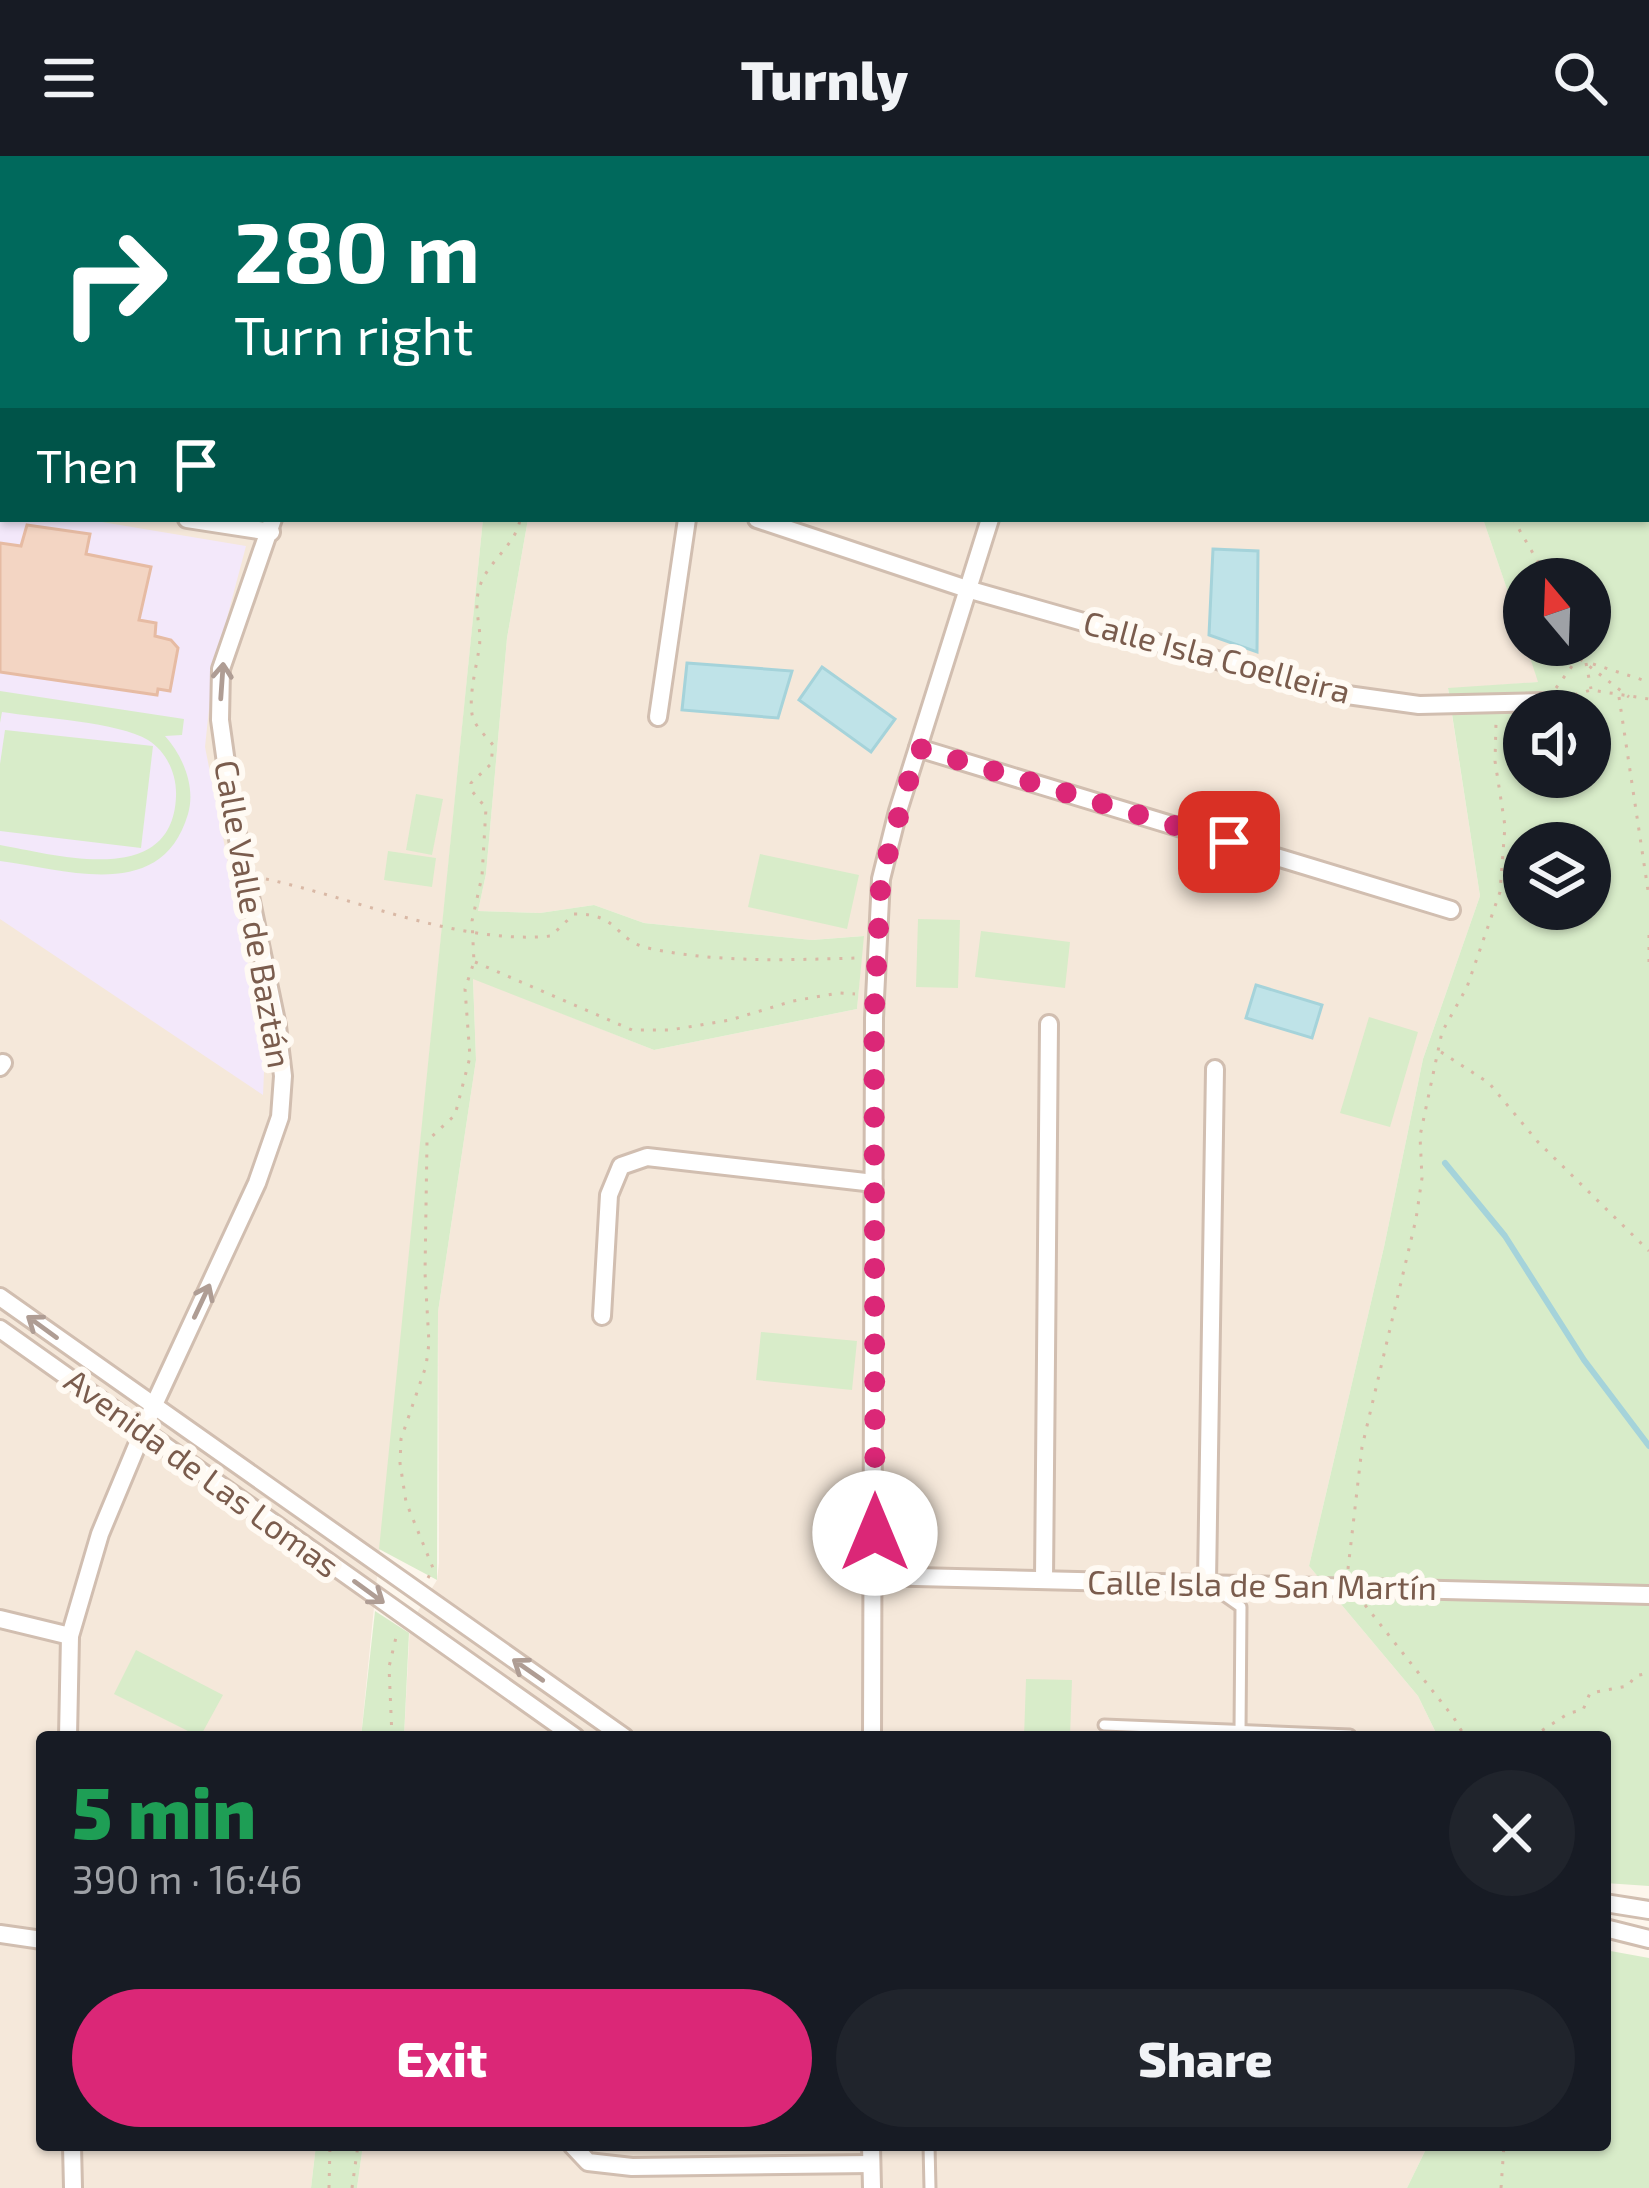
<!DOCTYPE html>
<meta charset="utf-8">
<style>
:root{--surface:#171b24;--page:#20242c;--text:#f1f3f6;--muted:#9ea1a6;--accent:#db2777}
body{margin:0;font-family:"Exo 2",sans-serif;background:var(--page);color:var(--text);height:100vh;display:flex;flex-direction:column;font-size:45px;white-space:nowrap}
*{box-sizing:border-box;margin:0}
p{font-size:39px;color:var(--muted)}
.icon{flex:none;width:66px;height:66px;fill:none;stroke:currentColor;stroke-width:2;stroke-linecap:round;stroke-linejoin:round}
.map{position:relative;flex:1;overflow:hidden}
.panel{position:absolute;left:36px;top:1575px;width:1575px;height:420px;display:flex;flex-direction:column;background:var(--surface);border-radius:12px;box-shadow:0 3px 9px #0004}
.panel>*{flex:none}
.top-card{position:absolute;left:0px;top:0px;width:1650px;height:366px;box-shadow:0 3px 9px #0004;background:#00695c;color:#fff;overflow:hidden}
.needle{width:78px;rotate:341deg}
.fabs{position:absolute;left:1503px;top:402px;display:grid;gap:24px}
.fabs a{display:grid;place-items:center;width:108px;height:108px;border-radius:50%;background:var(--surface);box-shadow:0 3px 9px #0004;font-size:60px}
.pin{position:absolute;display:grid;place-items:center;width:102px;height:102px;color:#fff;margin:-51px;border-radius:24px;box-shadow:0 6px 18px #0006}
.me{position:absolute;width:132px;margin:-66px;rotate:0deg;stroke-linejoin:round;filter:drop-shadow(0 0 9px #0008)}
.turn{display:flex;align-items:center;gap:42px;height:252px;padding:0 36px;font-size:54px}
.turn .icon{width:156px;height:156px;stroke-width:2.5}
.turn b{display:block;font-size:84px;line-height:102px}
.then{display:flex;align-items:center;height:114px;padding:0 36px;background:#0003;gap:24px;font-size:45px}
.round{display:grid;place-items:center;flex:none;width:126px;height:126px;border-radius:63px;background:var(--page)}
.headline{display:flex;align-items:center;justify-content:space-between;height:204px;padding:0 36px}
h1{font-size:72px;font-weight:800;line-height:90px;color:#1e9e55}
.primary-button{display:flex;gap:24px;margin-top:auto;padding:24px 36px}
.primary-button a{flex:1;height:138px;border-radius:72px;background:var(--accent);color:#fff;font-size:48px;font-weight:800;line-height:138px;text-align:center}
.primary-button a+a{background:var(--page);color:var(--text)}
header{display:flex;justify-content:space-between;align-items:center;height:156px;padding:0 36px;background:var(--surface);font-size:54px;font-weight:800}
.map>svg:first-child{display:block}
.residential{fill:#f5e8da}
.education{fill:#f3e8fa}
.green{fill:#d8ecc9;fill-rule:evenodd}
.water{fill:#bfe3e8;stroke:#a5d3da;stroke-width:3}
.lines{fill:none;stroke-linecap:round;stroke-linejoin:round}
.stream{stroke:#a5d3da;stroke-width:6}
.building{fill:#f3d5c3;stroke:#e6bba3;stroke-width:3}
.service-casing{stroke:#d1beb0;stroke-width:15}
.minor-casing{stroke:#d1beb0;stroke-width:22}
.path{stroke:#d9b8a5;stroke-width:3;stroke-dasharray:3 9;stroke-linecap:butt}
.service{stroke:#fff;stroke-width:9}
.minor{stroke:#fff;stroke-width:16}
.oneway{stroke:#af9d94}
.route{stroke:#db2777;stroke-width:21;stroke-dasharray:0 37.8}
.labels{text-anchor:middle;stroke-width:12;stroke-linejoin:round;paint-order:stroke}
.street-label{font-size:33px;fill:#7a5c4d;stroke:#fffaf3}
</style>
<header><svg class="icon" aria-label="menu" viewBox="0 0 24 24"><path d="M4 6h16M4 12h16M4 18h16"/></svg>Turnly<svg class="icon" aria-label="search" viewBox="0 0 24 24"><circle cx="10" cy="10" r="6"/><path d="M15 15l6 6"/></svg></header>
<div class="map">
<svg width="1649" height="2032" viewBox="0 0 1649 2032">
<rect width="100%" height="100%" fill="#fdf6ec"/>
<g class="residential">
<path d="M0 0H520L3 3V363H483L361 1581H42V1989H316L311 2032H0Z"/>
<path d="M558 0H1363L1364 3H558Z"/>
<path d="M528 363H1483L1539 526 1448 533 1480 740 1423 903 1384 1091 1309 1410 1418 1540 1438 1581H404L410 1468 437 1424 439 1407 438 1156 476 904 473 822 654 894 857 853 863 780 812 784 644 767 594 749 540 757 478 755 486 718 507 482Z"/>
<path d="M363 1989H1428L1407 2032H357Z"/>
</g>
<path class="education" d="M0 349 3 363H84L246 390 213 515 205 591 265 893 263 939 0 763Z"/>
<g class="green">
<path d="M1363 0H1649V1730L1605 1727V1581H1438L1418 1540 1309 1410 1384 1091 1423 903 1480 740 1448 532 1538 526 1526 489H1590V423H1524V483L1483 363H1647V3ZM1524 555H1590V621H1524ZM1524 687H1590V753H1524Z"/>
<path d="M483 363H528L507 482 486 718 478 755 540 757 594 749 644 767 812 784 864 780 857 853 654 894 473 823 476 904 438 1156 437 1424 379 1393Z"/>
<path d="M0 535 184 563 182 579 165 580C183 600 196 631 188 658 162 747 68 714 0 705V689C57 699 173 733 176 640 177 618 166 595 148 584 119 566 39 562 2 556L0 567Z"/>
<path d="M5 574 153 590 141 692 0 675V608Z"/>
<path d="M416 638 443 643 432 699 406 694Z"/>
<path d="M388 695 436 702 432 731 384 724Z"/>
<path d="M760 698 859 719 847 773 748 751Z"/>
<path d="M918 763 960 764 958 832 916 831Z"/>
<path d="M981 775 1070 786 1065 832 975 821Z"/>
<path d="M1369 861 1418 876 1390 971 1340 957Z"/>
<path d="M761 1176 857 1185 852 1234 756 1224Z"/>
<path d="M375 1455 409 1477 404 1581H361Z"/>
<path d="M136 1494 223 1539 200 1581 114 1538Z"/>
<path d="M1026 1523 1072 1524 1070 1581H1024Z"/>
<path d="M1605 1794 1649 1802V2032H1407L1428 1989H1605Z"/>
<path d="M316 1989H363L357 2032H311Z"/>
</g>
<g class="water">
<path d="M1213 393 1258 395 1257 496 1209 479Z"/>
<path d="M687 507 792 515 778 562 682 554Z"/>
<path d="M822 511 895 563 871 596 799 544Z"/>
<path d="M1256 829 1322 849 1312 882 1246 862Z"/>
</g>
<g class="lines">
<g class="stream">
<path d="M1521 0 1522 3"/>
<path d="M1647 236 1649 240"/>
<path d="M1445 1007 1505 1080 1584 1204 1649 1290"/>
</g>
</g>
<path class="building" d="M27 369 90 378 86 398 151 411 139 464 156 467 155 480 171 484 178 492 170 535 158 533 157 539 0 516V387L21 390Z"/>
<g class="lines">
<defs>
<g id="service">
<path d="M1214 1432 1241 1451 1240 1575"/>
<path d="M1104 1569 1350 1579"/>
<path d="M929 1989 930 2032"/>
</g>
<g id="minor">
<path d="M324 3V0"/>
<path d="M737 3 738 0"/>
<path d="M1098 3V0"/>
<path d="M0 15H3"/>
<path d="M0 335H3"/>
<path d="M187 363 271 376"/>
<path d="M757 363 967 433 1333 537 1419 549 1542 546"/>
<path d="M658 561 687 363"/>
<path d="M918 592 1451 754"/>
<path d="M0 911 3 907"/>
<path d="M0 1141 624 1581"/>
<path d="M602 1160 609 1039 621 1010 647 1001 874 1027"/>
<path d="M0 1173 575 1581"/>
<path d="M875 1420 1649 1439"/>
<path d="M1044 1423 1049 868"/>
<path d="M1207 1426 1215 913"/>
<path d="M0 1463 70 1480"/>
<path d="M68 1581 70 1480 100 1378 153 1251 257 1027 280 961 283 920 277 870 234 664 220 564 221 513 273 363"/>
<path d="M872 1581 874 862 881 723 898 655 990 363"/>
<path d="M1605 1747 1649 1754"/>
<path d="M1605 1772 1649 1783"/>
<path d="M0 1778 42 1784"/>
<path d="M72 1989 73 2032"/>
<path d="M572 1989 588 2006 632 2011 871 2008"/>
<path d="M871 1989 872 2032"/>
</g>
</defs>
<use href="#service" class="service-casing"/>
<use href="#minor" class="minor-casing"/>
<g class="path">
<path d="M546 0 548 3"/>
<path d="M1398 0 1399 3"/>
<path d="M1471 0 1473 3"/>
<path d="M1647 306 1649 308"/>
<path d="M1513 363 1548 423"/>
<path d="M1580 503 1629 541"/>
<path d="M1586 507 1591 533"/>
<path d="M1593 508 1649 526"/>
<path d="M1556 532 1578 502 1576 489"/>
<path d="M1619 541 1649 741"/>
<path d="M1563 542 1591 534 1649 543"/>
<path d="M266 723C355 742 460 789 551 780L574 758C620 757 615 785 648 792 717 807 787 804 857 802"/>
<path d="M1649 779V806"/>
<path d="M475 806 632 874H670L730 864 793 845 839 837 855 838"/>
<path d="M1441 896 1489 927 1538 986 1649 1095"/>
<path d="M1348 1413 1362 1291 1416 1063 1422 1022 1420 980 1442 876 1467 831 1500 736 1505 670 1495 605 1496 567"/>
<path d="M428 1422 433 1412 406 1346 400 1307 401 1283 426 1210 429 1187 425 1117 427 985 455 959 470 901 465 833 474 806 472 765 482 720 486 652 471 634V627L491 608 493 589C486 580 474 570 472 558 469 538 476 513 479 493 483 469 471 453 481 427 490 404 517 387 520 363"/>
<path d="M1365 1449 1454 1562 1465 1581"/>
<path d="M392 1581 389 1511 397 1477"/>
<path d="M1532 1581 1569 1557 1583 1554 1590 1537 1628 1530 1635 1520 1649 1517"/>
<path d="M329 2032 330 1989"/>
<path d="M352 2032 358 1989"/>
<path d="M1501 2032 1504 1989"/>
</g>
<use href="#service" class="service"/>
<use href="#minor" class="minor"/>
</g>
<defs><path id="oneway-shaft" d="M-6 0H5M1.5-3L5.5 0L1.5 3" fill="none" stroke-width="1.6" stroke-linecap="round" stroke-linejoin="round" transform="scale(3)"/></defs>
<g class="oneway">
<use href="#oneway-shaft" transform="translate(222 525) rotate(-86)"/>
<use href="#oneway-shaft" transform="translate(202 1145) rotate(-65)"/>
<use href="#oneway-shaft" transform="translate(42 1171) rotate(-144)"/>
<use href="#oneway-shaft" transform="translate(369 1436) rotate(36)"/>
<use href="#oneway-shaft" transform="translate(528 1514) rotate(-145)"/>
</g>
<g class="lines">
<path class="route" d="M875 1377 874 862 881 723 918 592 1229 686"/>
</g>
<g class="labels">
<g class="street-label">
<text transform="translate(1217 501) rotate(15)" y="12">Calle Isla Coelleira</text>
<text transform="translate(253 758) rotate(80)" y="12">Calle Valle de Baztán</text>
<text transform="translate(202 1317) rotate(36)" y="12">Avenida de Las Lomas</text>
<text transform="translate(1262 1429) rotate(1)" y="12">Calle Isla de San Martín</text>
</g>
</g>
</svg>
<div class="fabs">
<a><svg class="needle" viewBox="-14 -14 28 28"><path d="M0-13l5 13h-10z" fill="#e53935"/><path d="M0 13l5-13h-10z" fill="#9ea1a6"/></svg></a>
<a><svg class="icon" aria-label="sound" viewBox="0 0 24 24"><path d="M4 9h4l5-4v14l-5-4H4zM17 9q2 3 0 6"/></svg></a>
<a><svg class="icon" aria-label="layers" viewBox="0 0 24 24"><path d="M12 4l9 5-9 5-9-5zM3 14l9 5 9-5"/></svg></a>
</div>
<div class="pin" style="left:1229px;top:686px;background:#d93025"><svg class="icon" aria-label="arrive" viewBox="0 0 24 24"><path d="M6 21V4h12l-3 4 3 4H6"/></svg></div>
<svg class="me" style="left:875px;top:1377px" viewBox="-20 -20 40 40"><circle r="19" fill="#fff"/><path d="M0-13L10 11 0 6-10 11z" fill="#db2777"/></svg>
<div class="top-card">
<div class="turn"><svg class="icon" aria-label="right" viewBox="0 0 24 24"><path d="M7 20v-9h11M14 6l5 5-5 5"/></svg><div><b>280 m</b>Turn right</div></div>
<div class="then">Then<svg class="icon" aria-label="arrive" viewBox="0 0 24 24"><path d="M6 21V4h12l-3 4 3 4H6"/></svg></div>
</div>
<section class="panel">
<div class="headline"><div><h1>5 min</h1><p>390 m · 16:46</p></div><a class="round"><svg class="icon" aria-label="close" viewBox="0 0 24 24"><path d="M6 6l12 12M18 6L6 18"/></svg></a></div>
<div class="primary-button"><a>Exit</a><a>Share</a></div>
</section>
</div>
